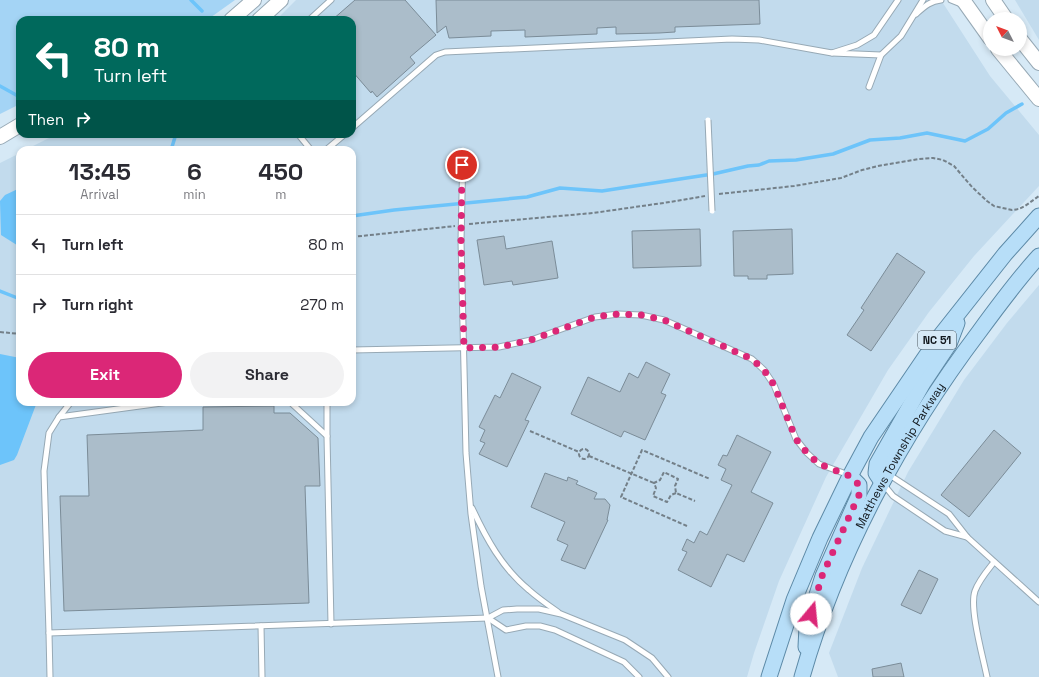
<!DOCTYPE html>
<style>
:root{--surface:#fff;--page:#f2f2f3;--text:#2b2b33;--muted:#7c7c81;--line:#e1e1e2;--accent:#db2777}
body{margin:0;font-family:"Space Grotesk",sans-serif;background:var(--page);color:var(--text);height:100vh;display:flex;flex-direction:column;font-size:15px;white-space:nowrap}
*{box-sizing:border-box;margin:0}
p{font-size:13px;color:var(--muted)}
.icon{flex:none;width:22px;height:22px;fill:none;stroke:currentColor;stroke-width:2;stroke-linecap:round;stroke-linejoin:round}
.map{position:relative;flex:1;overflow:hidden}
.side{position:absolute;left:16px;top:146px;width:340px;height:260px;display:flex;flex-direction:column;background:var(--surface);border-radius:12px;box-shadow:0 2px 6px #0003}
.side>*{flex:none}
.banner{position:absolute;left:16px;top:16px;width:340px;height:122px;border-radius:12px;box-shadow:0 2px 6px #0003;background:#00695c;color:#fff;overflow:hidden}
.needle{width:26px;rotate:312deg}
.fabs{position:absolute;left:983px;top:12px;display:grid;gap:8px}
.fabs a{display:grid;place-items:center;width:44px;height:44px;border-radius:50%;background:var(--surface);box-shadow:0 2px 6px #0003;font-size:20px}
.pin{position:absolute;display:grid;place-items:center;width:34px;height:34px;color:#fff;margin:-17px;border:2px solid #fff;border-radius:50%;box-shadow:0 1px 4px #0007}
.me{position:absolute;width:44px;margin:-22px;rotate:17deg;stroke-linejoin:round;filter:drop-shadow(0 0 3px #0008)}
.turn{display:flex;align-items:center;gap:14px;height:84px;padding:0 12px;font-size:18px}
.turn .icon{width:52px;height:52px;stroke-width:2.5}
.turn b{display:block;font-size:28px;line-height:34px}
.then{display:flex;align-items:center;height:38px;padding:0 12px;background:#0003;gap:8px;font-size:15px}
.eta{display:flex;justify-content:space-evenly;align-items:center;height:68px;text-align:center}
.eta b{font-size:24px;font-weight:600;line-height:28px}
.primary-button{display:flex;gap:8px;margin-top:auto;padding:8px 12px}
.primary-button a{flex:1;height:46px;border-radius:24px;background:var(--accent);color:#fff;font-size:16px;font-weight:600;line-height:46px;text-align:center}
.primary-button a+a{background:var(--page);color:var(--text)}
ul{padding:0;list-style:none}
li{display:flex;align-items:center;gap:12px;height:60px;padding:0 12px;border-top:1px solid var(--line)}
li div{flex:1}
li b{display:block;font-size:15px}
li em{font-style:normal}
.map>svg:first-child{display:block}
.built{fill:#c2dbed}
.green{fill:#a4d4f5}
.water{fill:#6dc4fa}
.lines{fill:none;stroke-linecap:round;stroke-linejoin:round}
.stream{stroke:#6dc4fa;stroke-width:3.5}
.building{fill:#abbdca;stroke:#7b8c98}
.lane-casing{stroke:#97a9b5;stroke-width:7}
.secondary-casing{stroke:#97a9b5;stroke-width:16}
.primary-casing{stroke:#5d8aa7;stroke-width:17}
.path{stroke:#748089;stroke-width:2;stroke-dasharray:4 2;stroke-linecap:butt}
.lane{stroke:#fff;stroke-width:5}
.secondary{stroke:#fff;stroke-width:14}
.primary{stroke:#b7def8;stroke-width:15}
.lane-bridge-casing{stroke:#97a9b5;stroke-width:7;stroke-linecap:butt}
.lane-bridge{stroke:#fff;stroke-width:5}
.route{stroke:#db2777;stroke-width:7;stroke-dasharray:0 12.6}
.labels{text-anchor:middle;stroke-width:4;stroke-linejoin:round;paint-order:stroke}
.shield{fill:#d6e9f6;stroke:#4b555d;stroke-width:1}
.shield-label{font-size:11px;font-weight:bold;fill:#10161b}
.street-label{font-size:12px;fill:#10161b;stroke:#d6e9f6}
</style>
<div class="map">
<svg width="1039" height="677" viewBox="0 0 1039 677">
<rect width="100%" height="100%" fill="#d6e9f6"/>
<g class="built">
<path d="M296 0H941L990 76 1039 135V186L974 256 929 312 888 370 826 477 779 581 754 653 747 677H0V163L20 153V402H352V150H25L57 134H352V20H276Z"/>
<path d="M1015 0H1039V40Z"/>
<path d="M1039 285V677H838L829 653 862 568 908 472 964 380 1007 323Z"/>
</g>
<path class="green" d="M0 0H235L207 20H20V104L0 114Z"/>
<g class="water">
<path d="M20 188V247L1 235 0 201 5 195Z"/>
<path d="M0 354 20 358V402H37L17 455 14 460 0 465Z"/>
</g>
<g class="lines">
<g class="stream">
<path d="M191 0 202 11"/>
<path d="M0 86 18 96"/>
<path d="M171 150 176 134"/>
<path d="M352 216 394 210 527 197 560 188 602 191 680 179 713 174 748 166 759 165 769 161 796 160 833 154 870 140 900 138 927 133 965 141 988 129 1006 113 1022 104"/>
<path d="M0 291 20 299"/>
</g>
</g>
<g class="building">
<path d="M355 0H405L436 35 410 57 415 63 377 97 372 91 371 93 352 71V20H332Z"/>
<path d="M436 0H759L760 24 675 27V32L659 33 616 34V27L597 28V34L525 37V30L491 31V36L449 38 446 26 437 33Z"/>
<path d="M700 229 701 266 633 268 632 231Z"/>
<path d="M792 229 793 274 767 275V279H748V276H734L733 231Z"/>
<path d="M504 236 506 249 552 241 558 278 513 285 512 281 484 285 477 240Z"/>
<path d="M897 253 925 272 871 351 847 335 864 310 861 308Z"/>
<path d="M646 362 670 374 661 393 666 395 645 440 624 431 621 437 571 414 588 377 620 392 629 373 638 378Z"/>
<path d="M512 373 541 387 525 420 529 421 507 467 479 454 485 443 480 441 485 430 479 427 495 395 500 398Z"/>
<path d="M274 406V413H290L318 438 320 486H305L309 603 64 611 60 496H89L87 435 203 430V407Z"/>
<path d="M994 430 1021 453 969 517 941 495Z"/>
<path d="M737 435 771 452 751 492 773 503 744 562 727 554 711 587 678 570 687 552 682 550 687 539 694 543 700 531 707 535 732 485 721 480 726 469 718 465 723 455 727 456Z"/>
<path d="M545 473 567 481 568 477 578 481 576 484 597 493 594 499H605L610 505 607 520H608L585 569 561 560 568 545 557 540 565 522 531 507Z"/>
<path d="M919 570 938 579 921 614 901 605Z"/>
<path d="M901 663 904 677H873L872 669Z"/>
</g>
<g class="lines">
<defs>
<g id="lane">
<path d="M898 0 874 35 857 45 832 53 881 55 901 36 923 0"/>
<path d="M951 0 961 4"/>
<path d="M916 14C924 7 930 1 941 0"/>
<path d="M309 20 331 0"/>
<path d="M869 87 881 55"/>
<path d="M352 128 436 55 445 52 732 39 759 40 832 53"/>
<path d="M298 134 311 150"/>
<path d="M326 150 345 134"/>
<path d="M461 241 466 453 471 514 481 586 498 677"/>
<path d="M352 350 499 347 531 340 595 317 618 314 641 315 664 320 752 359 764 370 774 385 796 439 807 453 819 464 849 475"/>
<path d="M169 402 59 417 49 433 44 471 49 633 488 618"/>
<path d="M290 402 327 436 331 624"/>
<path d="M327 402V436"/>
<path d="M59 417 71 402"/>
<path d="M888 474 949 514 967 537 1039 602"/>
<path d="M884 485 893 496 945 531 967 537"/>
<path d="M472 508C486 538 502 568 529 590 538 598 548 605 558 612"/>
<path d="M261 626 262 677"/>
<path d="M49 633 50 677"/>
<path d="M639 677 624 662 555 630 540 626H526L506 630 488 618 503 610 517 609H539L561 614 625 640 652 658 668 677"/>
<path d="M987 677C983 657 969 608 975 591 979 580 987 571 994 562"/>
</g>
<g id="secondary">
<path d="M963 0 990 38"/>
<path d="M993 0 1006 19"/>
<path d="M231 20 254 0"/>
<path d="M259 20 281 0"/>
<path d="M1020 39 1039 63"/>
<path d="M998 49 1039 99"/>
<path d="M0 137 20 125"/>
</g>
<g id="primary">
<path d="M882 482 876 473 877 464 923 383 949 344 957 323"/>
<path d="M806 647 807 626 823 576 859 495V485L850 476"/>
<path d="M769 677 794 600 820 538 850 476 871 437 937 340 1005 254 1039 216"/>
<path id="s1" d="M802 677C837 554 902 434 979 332 998 306 1017 280 1039 256"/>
</g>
</defs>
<use href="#lane" class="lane-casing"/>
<use href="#secondary" class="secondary-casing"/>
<use href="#primary" class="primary-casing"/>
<g class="path">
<path d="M719 194 794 186 841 178 862 170 878 166 919 159 933 158 943 160 954 166 972 187 987 201 994 206 1012 210 1019 209 1025 206 1039 196"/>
<path d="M469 224 593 213 670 202 705 196"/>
<path d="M352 237 455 226"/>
<path d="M0 332 20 334"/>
<path d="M530 431 579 452"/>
<circle cx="584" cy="454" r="5"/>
<path d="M589 456 654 483"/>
<path d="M676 493 671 495 667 502 653 496 656 488 654 483 660 480 664 472 678 479 675 486 676 493 695 501"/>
<path d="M687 526 621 497 642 450 710 479"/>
</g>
<use href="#lane" class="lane"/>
<use href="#secondary" class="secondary"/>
<use href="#primary" class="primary"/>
<defs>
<g id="lane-bridge">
<path d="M708 120 712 211"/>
<path d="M461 241 463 150"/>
</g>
</defs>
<use href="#lane-bridge" class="lane-bridge-casing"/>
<use href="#lane-bridge" class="lane-bridge"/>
</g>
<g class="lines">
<path class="route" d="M462 165 461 241 464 348 500 347 531 340 595 317 618 314 641 315 664 320 752 359 764 370 774 385 796 439 807 453 819 464 850 476 859 485V495L822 576 811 614"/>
</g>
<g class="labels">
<rect class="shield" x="918" y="331" width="38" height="18" rx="3"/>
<g class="shield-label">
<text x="937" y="344">NC 51</text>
</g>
<g class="street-label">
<text dy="4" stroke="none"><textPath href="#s1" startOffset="243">Matthews Township Parkway</textPath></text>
</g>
</g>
</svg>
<div class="fabs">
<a><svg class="needle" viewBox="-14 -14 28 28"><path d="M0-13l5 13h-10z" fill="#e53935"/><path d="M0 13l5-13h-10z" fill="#7c7c81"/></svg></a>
</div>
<div class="pin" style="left:462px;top:165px;background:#d93025"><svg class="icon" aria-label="arrive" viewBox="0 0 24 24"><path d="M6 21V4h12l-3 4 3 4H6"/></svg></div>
<svg class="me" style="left:811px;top:614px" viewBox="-20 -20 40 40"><circle r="19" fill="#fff"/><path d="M0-13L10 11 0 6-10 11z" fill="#db2777"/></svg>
<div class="banner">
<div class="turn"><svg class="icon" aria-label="left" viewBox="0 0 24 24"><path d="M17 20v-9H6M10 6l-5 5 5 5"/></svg><div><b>80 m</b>Turn left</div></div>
<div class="then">Then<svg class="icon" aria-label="right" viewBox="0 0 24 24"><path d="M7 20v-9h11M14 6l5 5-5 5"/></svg></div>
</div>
<section class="side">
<div class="eta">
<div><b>13:45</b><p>Arrival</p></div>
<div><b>6</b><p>min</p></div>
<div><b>450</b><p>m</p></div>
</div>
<ul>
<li><svg class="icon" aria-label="left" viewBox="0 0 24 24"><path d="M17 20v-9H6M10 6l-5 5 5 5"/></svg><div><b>Turn left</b></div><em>80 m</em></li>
<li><svg class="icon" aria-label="right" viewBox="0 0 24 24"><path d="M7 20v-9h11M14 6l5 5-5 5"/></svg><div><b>Turn right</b></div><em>270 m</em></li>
</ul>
<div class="primary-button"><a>Exit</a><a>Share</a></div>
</section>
</div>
